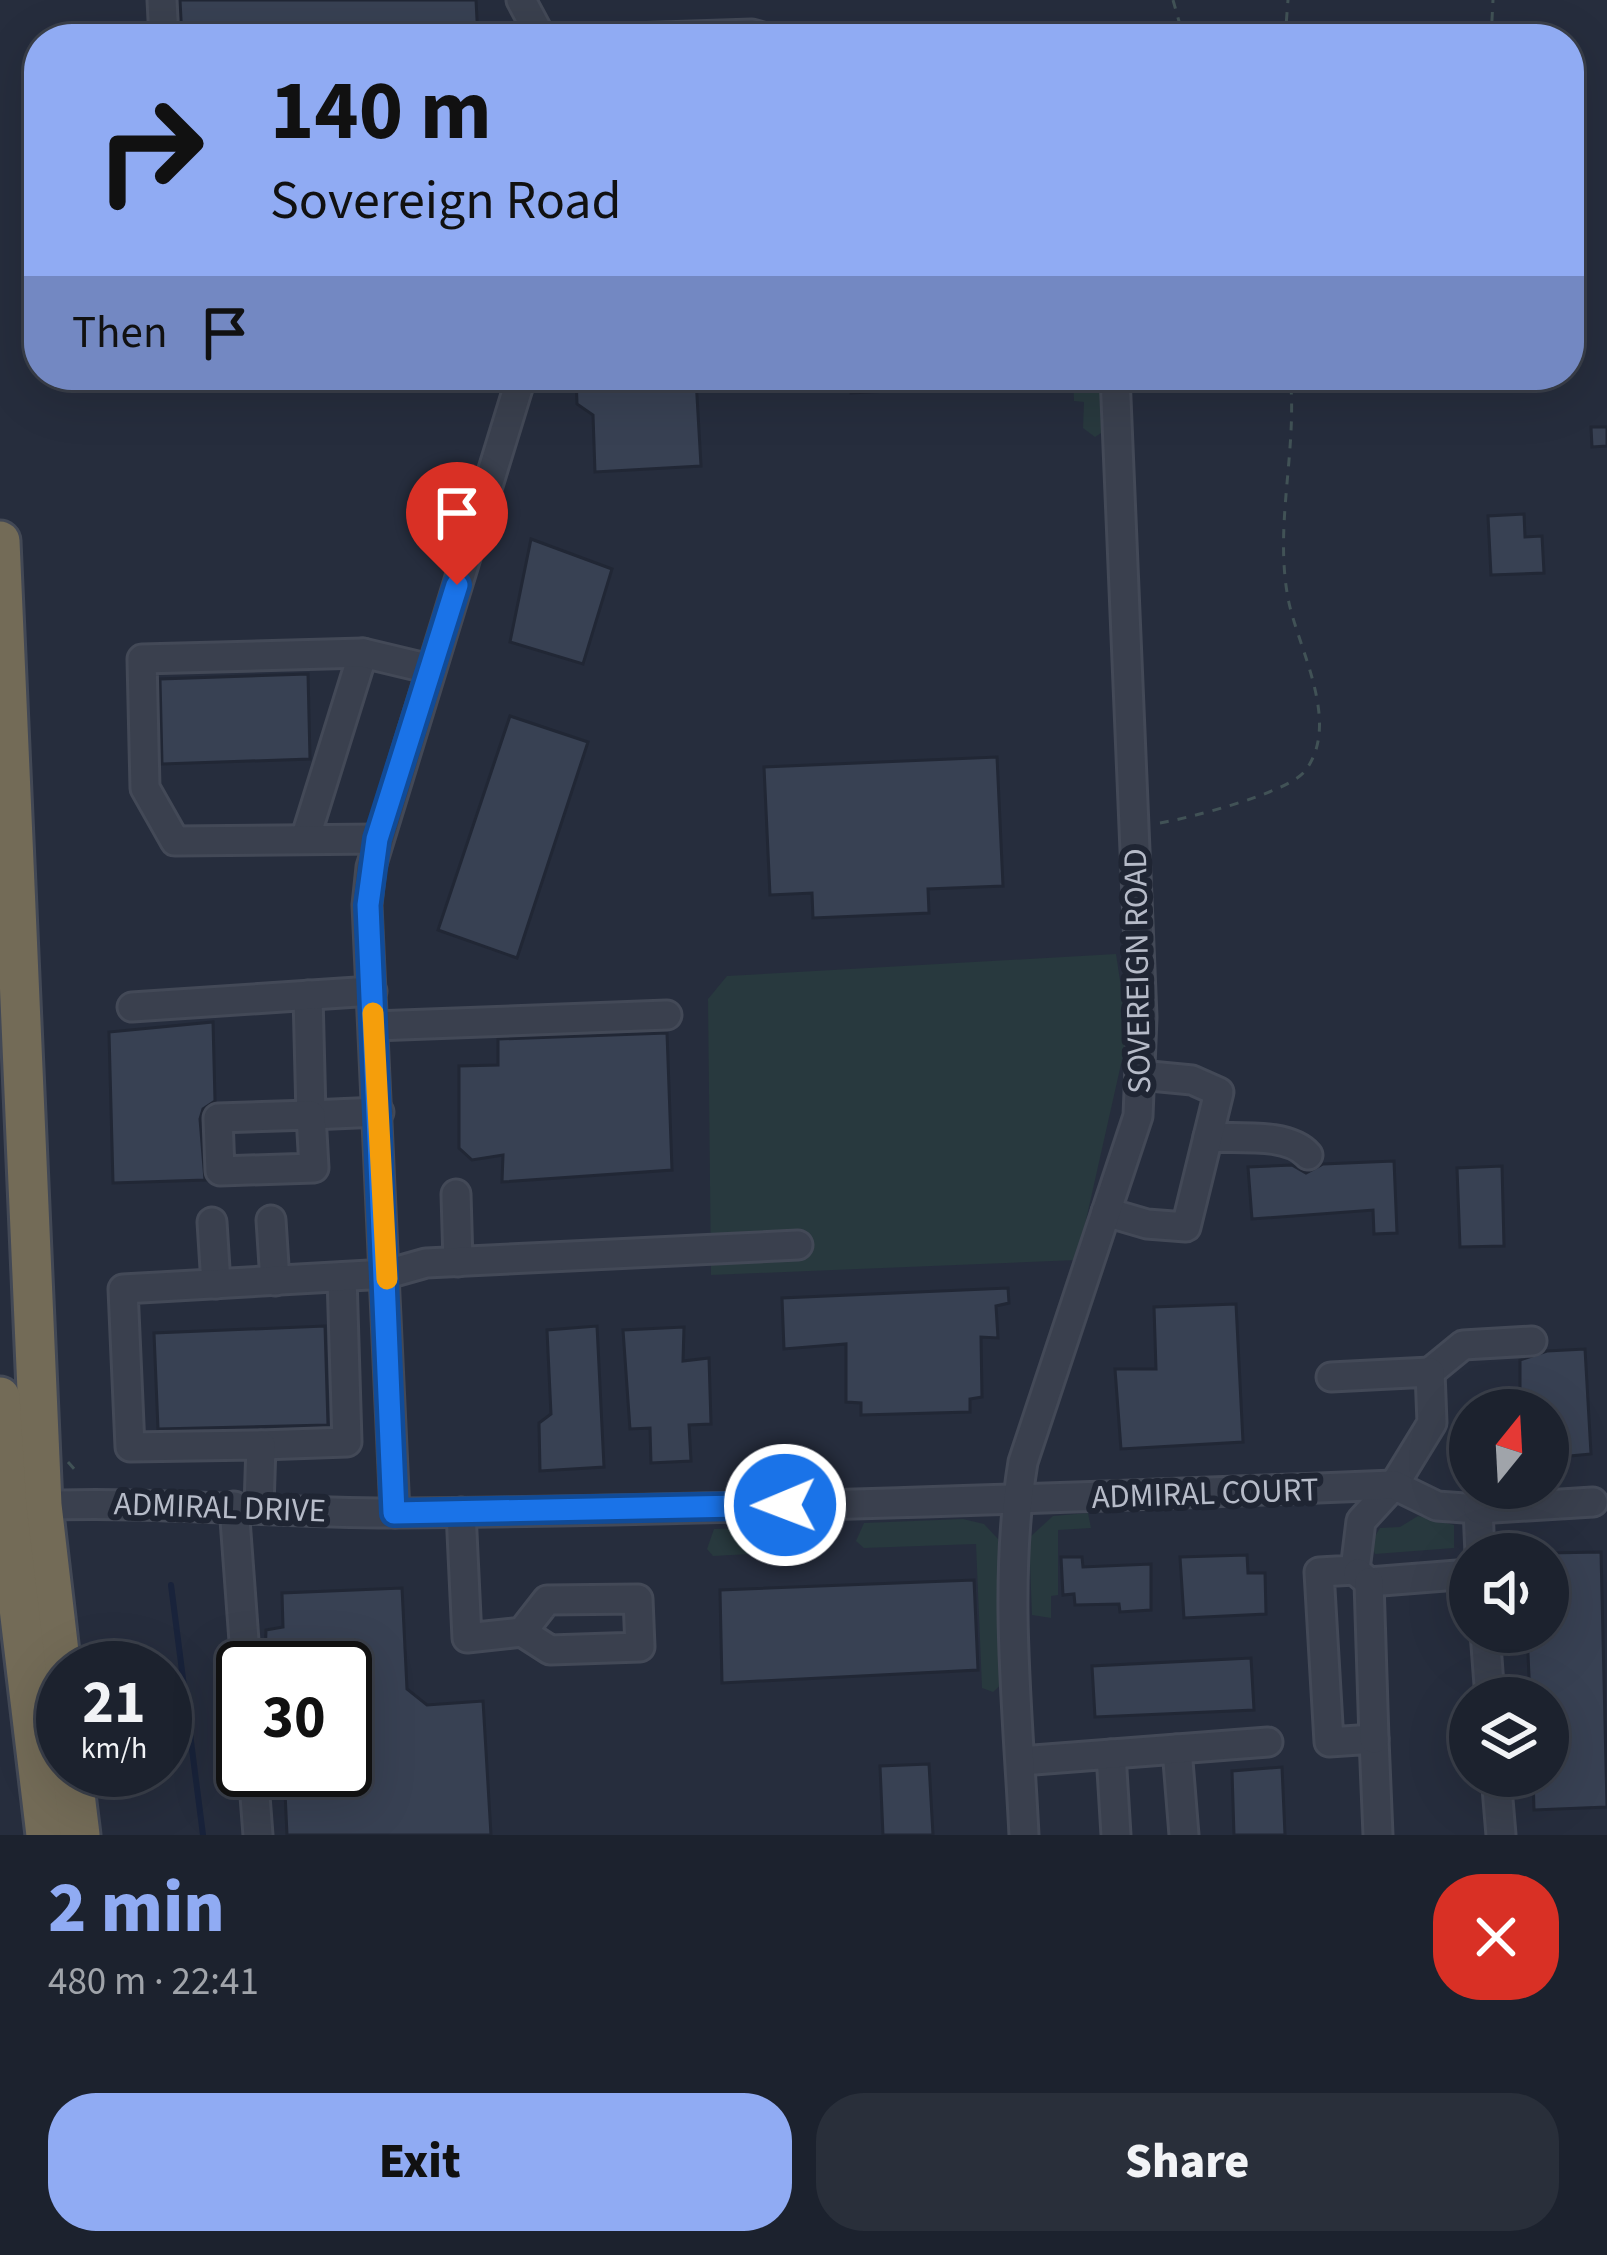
<!DOCTYPE html>
<meta charset="utf-8">
<style>
:root{--surface:#1c222e;--page:#292f3a;--text:#f1f3f6;--muted:#a0a4aa;--line:#3a3f4a;--accent:#90abf3}
body{margin:0;font-family:"Source Sans 3",sans-serif;background:var(--page);color:var(--text);height:100vh;display:flex;flex-direction:column;font-size:45px;white-space:nowrap}
*{box-sizing:border-box;margin:0}
p{font-size:39px;color:var(--muted)}
.icon{flex:none;width:66px;height:66px;fill:none;stroke:currentColor;stroke-width:2;stroke-linecap:round;stroke-linejoin:round}
.map{position:relative;height:1835px;overflow:hidden}
.side{display:flex;flex-direction:column;background:var(--surface);flex:1}
.side>*{flex:none}
.banner{position:absolute;left:24px;top:24px;width:1560px;height:366px;border-radius:48px;box-shadow:0 12px 48px #0002,0 0 0 3px var(--line);background:#90abf3;color:#111;overflow:hidden}
.needle{width:78px;rotate:18deg}
.tools{position:absolute;left:1449px;top:1389px;display:grid;gap:24px}
.tools a{display:grid;place-items:center;width:120px;height:120px;border-radius:50%;background:var(--surface);box-shadow:0 12px 48px #0002,0 0 0 3px var(--line);font-size:60px}
.speed{position:absolute;left:36px;top:1641px;display:flex;gap:24px;font-size:60px;font-weight:700;text-align:center}
.speed>*{display:grid;place-content:center;width:156px;height:156px;border-radius:50%;background:var(--surface);box-shadow:0 12px 48px #0002,0 0 0 3px var(--line);line-height:1}
.speed small{font-size:30px;font-weight:400}
.speed .limit{border:6px solid #111;border-radius:18px;background:#fff;color:#111}
.pin{position:absolute;display:grid;place-items:center;width:102px;height:102px;color:#fff;margin:-123px -51px;border-radius:50% 50% 50% 0;rotate:-45deg;box-shadow:0 0 12px #0007}
.pin .icon{rotate:45deg}
.me{position:absolute;width:132px;margin:-66px;rotate:269deg;stroke-linejoin:round;filter:drop-shadow(0 0 9px #0008)}
.turn{display:flex;align-items:center;gap:42px;height:252px;padding:0 48px;font-size:54px}
.turn .icon{width:156px;height:156px;stroke-width:2.5}
.turn b{display:block;font-size:84px;line-height:102px}
.then{display:flex;align-items:center;height:114px;padding:0 48px;background:#0003;gap:24px;font-size:45px}
.round{display:grid;place-items:center;flex:none;width:126px;height:126px;border-radius:48px;background:var(--page)}
.overview{display:flex;align-items:center;justify-content:space-between;height:204px;padding:0 48px}
h1{font-size:72px;font-weight:800;line-height:90px;color:var(--accent)}
.primary-button{display:flex;gap:24px;margin-top:auto;padding:24px 48px}
.primary-button a{flex:1;height:138px;border-radius:48px;background:var(--accent);color:#111;font-size:48px;font-weight:800;line-height:138px;text-align:center}
.primary-button a+a{background:var(--page);color:var(--text)}
.map>svg:first-child{display:block}
.green{fill:#28393e}
.lines{fill:none;stroke-linecap:round;stroke-linejoin:round}
.stream{stroke:#19233b;stroke-width:6}
.building{fill:#384153;stroke:#212735;stroke-width:3}
.minor-casing{stroke:#434957;stroke-width:33}
.highway-casing{stroke:#424855;stroke-width:45}
.path{stroke:#415256;stroke-width:3;stroke-dasharray:9 9;stroke-linecap:butt}
.minor{stroke:#3a404e;stroke-width:27}
.highway{stroke:#736b57;stroke-width:39}
.route-casing{stroke:#114b97;stroke-width:30}
.route{stroke:#1a73e8;stroke-width:21}
.slow{stroke:#f59e0b;stroke-width:21}
.labels{text-anchor:middle;stroke-width:12;stroke-linejoin:round;paint-order:stroke}
.street-label{font-size:33px;fill:#b6bbc8;stroke:#1f2533}
</style>
<div class="map">
<svg width="1607" height="1835" viewBox="0 0 1607 1835">
<rect width="100%" height="100%" fill="#262d3d"/>
<g class="green">
<path d="M1073 375H1102L1104 431 1095 437 1083 428 1084 402 1074 401Z"/>
<path d="M1116 954 1128 1033 1077 1260 711 1275 708 999 727 976Z"/>
<path d="M1088 1513 1091 1528 1058 1530V1595L1051 1596V1618L1032 1615 1029 1538 1053 1516Z"/>
<path d="M1418 1516 1454 1525V1548L1375 1554 1371 1543 1380 1528 1400 1527Z"/>
<path d="M963 1519 984 1524 998 1539 1005 1681 993 1692 982 1688 976 1544 864 1548 856 1541 864 1523Z"/>
<path d="M813 1526 829 1540 822 1550 713 1556 707 1549 714 1529Z"/>
</g>
<g class="lines">
<path class="stream" d="M171 1585 203 1835"/>
</g>
<g class="building">
<path d="M180 0H476L478 39H182Z"/>
<path d="M576 375H642L643 383 696 379 701 466 595 472 593 415 577 404Z"/>
<path d="M850 375H965V387L851 393Z"/>
<path d="M1591 427H1607V446L1592 447Z"/>
<path d="M1524 514 1525 537 1542 536 1544 573 1491 575 1488 516Z"/>
<path d="M531 539 612 569 583 664 510 642Z"/>
<path d="M308 674 310 759 162 764 160 679Z"/>
<path d="M510 716 588 742 517 958 438 930Z"/>
<path d="M997 757 1003 886 928 889 929 913 813 918 812 893 770 895 764 767Z"/>
<path d="M213 1022 215 1101 203 1109 200 1119 205 1180 113 1183 109 1032Z"/>
<path d="M667 1033 672 1170 502 1182 503 1155 472 1160 459 1148V1066L498 1065V1039Z"/>
<path d="M1394 1161 1397 1233 1374 1234 1373 1210 1252 1219 1248 1167 1292 1165 1306 1173 1323 1164Z"/>
<path d="M1502 1166 1504 1246 1460 1247 1457 1168Z"/>
<path d="M1008 1288 1009 1303 996 1306 998 1338 981 1337 982 1397 970 1399V1412L861 1415V1403L846 1402V1344L784 1349 782 1298Z"/>
<path d="M1236 1304 1243 1442 1121 1449 1115 1369H1156L1154 1307Z"/>
<path d="M325 1326 328 1425 158 1429 154 1333Z"/>
<path d="M597 1326 604 1467 540 1471 539 1423 551 1414 547 1330Z"/>
<path d="M684 1327 683 1361 709 1358 711 1424 689 1425 691 1461 651 1463 650 1428 630 1429 623 1330Z"/>
<path d="M1585 1349 1591 1454 1548 1458V1410H1497L1496 1393 1520 1390V1360L1547 1351Z"/>
<path d="M1601 1552 1607 1807 1534 1810 1533 1776H1548V1698H1530L1527 1632H1548V1553Z"/>
<path d="M1247 1555 1248 1573H1265L1266 1614 1184 1618 1180 1557Z"/>
<path d="M1061 1557H1082L1083 1567 1151 1564V1610L1120 1612 1119 1604 1075 1605 1074 1594 1063 1595Z"/>
<path d="M974 1580 978 1670 722 1683 720 1590Z"/>
<path d="M402 1588 407 1689 427 1705 483 1701 491 1835H287L284 1770H345V1668H279L278 1659 265 1660 266 1630 283 1627 282 1593Z"/>
<path d="M1251 1658 1254 1710 1095 1717 1092 1666Z"/>
<path d="M929 1764 933 1835H883L880 1766Z"/>
<path d="M1282 1767 1285 1835H1234L1232 1771Z"/>
</g>
<g class="lines">
<defs>
<g id="minor">
<path d="M162 0 164 39"/>
<path d="M521 0 542 39"/>
<path d="M601 39 752 34 769 39"/>
<path d="M306 836 363 653"/>
<path d="M377 839 175 841 145 788 142 659 363 653 430 669"/>
<path d="M308 995 311 1115 379 1112"/>
<path d="M132 1007 372 991"/>
<path d="M374 1026 667 1015"/>
<path d="M311 1115 314 1168 220 1171 218 1118Z"/>
<path d="M1208 1137C1236 1139 1288 1132 1308 1155"/>
<path d="M456 1194 458 1262"/>
<path d="M1106 1212 1147 1224 1186 1227 1219 1092 1192 1080 1140 1075"/>
<path d="M271 1220 275 1281"/>
<path d="M212 1222 216 1284"/>
<path d="M1430 1372 1463 1345 1532 1341"/>
<path d="M1331 1377 1430 1372 1432 1423 1394 1485 1361 1521 1355 1570 1319 1572 1329 1742 1374 1739 1378 1835"/>
<path d="M261 1445 347 1442 342 1277"/>
<path d="M28 1506C153 1500 277 1514 401 1513 732 1510 1063 1498 1394 1485L1437 1506 1478 1509 1480 1554"/>
<path d="M234 1506 246 1668"/>
<path d="M259 1507 261 1445 130 1447 123 1289 387 1274 426 1263 798 1245"/>
<path d="M1478 1509 1593 1502"/>
<path d="M461 1512 467 1638 522 1632 550 1650 640 1647 638 1599 547 1600 522 1632"/>
<path d="M395 1513 367 905 371 867 522 375"/>
<path d="M1358 1573 1369 1582 1470 1574"/>
<path d="M1369 1582 1374 1739"/>
<path d="M1485 1632 1490 1698"/>
<path d="M1177 1749 1184 1835"/>
<path d="M1111 1754 1116 1835"/>
<path d="M1021 1761 1268 1742"/>
<path d="M253 1770 258 1835"/>
<path d="M1496 1776 1501 1835"/>
<path d="M1024 1835C1018 1712 1003 1585 1023 1462L1138 1116 1142 1017 1115 375"/>
</g>
<g id="highway">
<path d="M0 541 42 1505 63 1687"/>
<path d="M0 1397 7 1507 46 1835"/>
<path d="M72 1770 80 1835"/>
</g>
</defs>
<use href="#minor" class="minor-casing"/>
<use href="#highway" class="highway-casing"/>
<g class="path">
<path d="M1173 0 1184 39"/>
<path d="M1285 39 1288 0"/>
<path d="M1491 39 1493 0"/>
<path d="M1160 823C1189 818 1288 793 1305 771 1341 724 1300 652 1289 603 1273 527 1298 451 1290 375"/>
<path d="M68 1462 77 1472"/>
</g>
<use href="#minor" class="minor"/>
<use href="#highway" class="highway"/>
</g>
<g class="lines">
<defs>
<path id="route" d="M457 585 377 839 368 905 394 1513 785 1505"/>
</defs>
<use href="#route" class="route-casing"/>
<use href="#route" class="route"/>
<path class="slow" d="M373 1013 387 1279"/>
</g>
<g class="labels">
<g class="street-label">
<text transform="translate(1136 971) rotate(-91)" y="12">SOVEREIGN ROAD</text>
<text transform="translate(1205 1492) rotate(-2)" y="12">ADMIRAL COURT</text>
<text transform="translate(220 1506) rotate(2)" y="12">ADMIRAL DRIVE</text>
</g>
</g>
</svg>
<div class="tools">
<a><svg class="needle" viewBox="-14 -14 28 28"><path d="M0-13l5 13h-10z" fill="#e53935"/><path d="M0 13l5-13h-10z" fill="#a0a4aa"/></svg></a>
<a><svg class="icon" aria-label="sound" viewBox="0 0 24 24"><path d="M4 9h4l5-4v14l-5-4H4zM17 9q2 3 0 6"/></svg></a>
<a><svg class="icon" aria-label="layers" viewBox="0 0 24 24"><path d="M12 4l9 5-9 5-9-5zM3 14l9 5 9-5"/></svg></a>
</div>
<div class="speed"><div>21<small>km/h</small></div><div class="limit">30</div></div>
<div class="pin" style="left:457px;top:585px;background:#d93025"><svg class="icon" aria-label="arrive" viewBox="0 0 24 24"><path d="M6 21V4h12l-3 4 3 4H6"/></svg></div>
<svg class="me" style="left:785px;top:1505px" viewBox="-20 -20 40 40"><circle r="17" fill="#1a73e8" stroke="#fff" stroke-width="3"/><path d="M0-11L8 9 0 5-8 9z" fill="#fff"/></svg>
<div class="banner">
<div class="turn"><svg class="icon" aria-label="right" viewBox="0 0 24 24"><path d="M7 20v-9h11M14 6l5 5-5 5"/></svg><div><b>140 m</b>Sovereign Road</div></div>
<div class="then">Then<svg class="icon" aria-label="arrive" viewBox="0 0 24 24"><path d="M6 21V4h12l-3 4 3 4H6"/></svg></div>
</div>
</div>
<section class="side">
<div class="overview"><div><h1>2 min</h1><p>480 m · 22:41</p></div><a class="round" style="background:#d93025;color:#fff"><svg class="icon" aria-label="close" viewBox="0 0 24 24"><path d="M6 6l12 12M18 6L6 18"/></svg></a></div>
<div class="primary-button"><a>Exit</a><a>Share</a></div>
</section>
